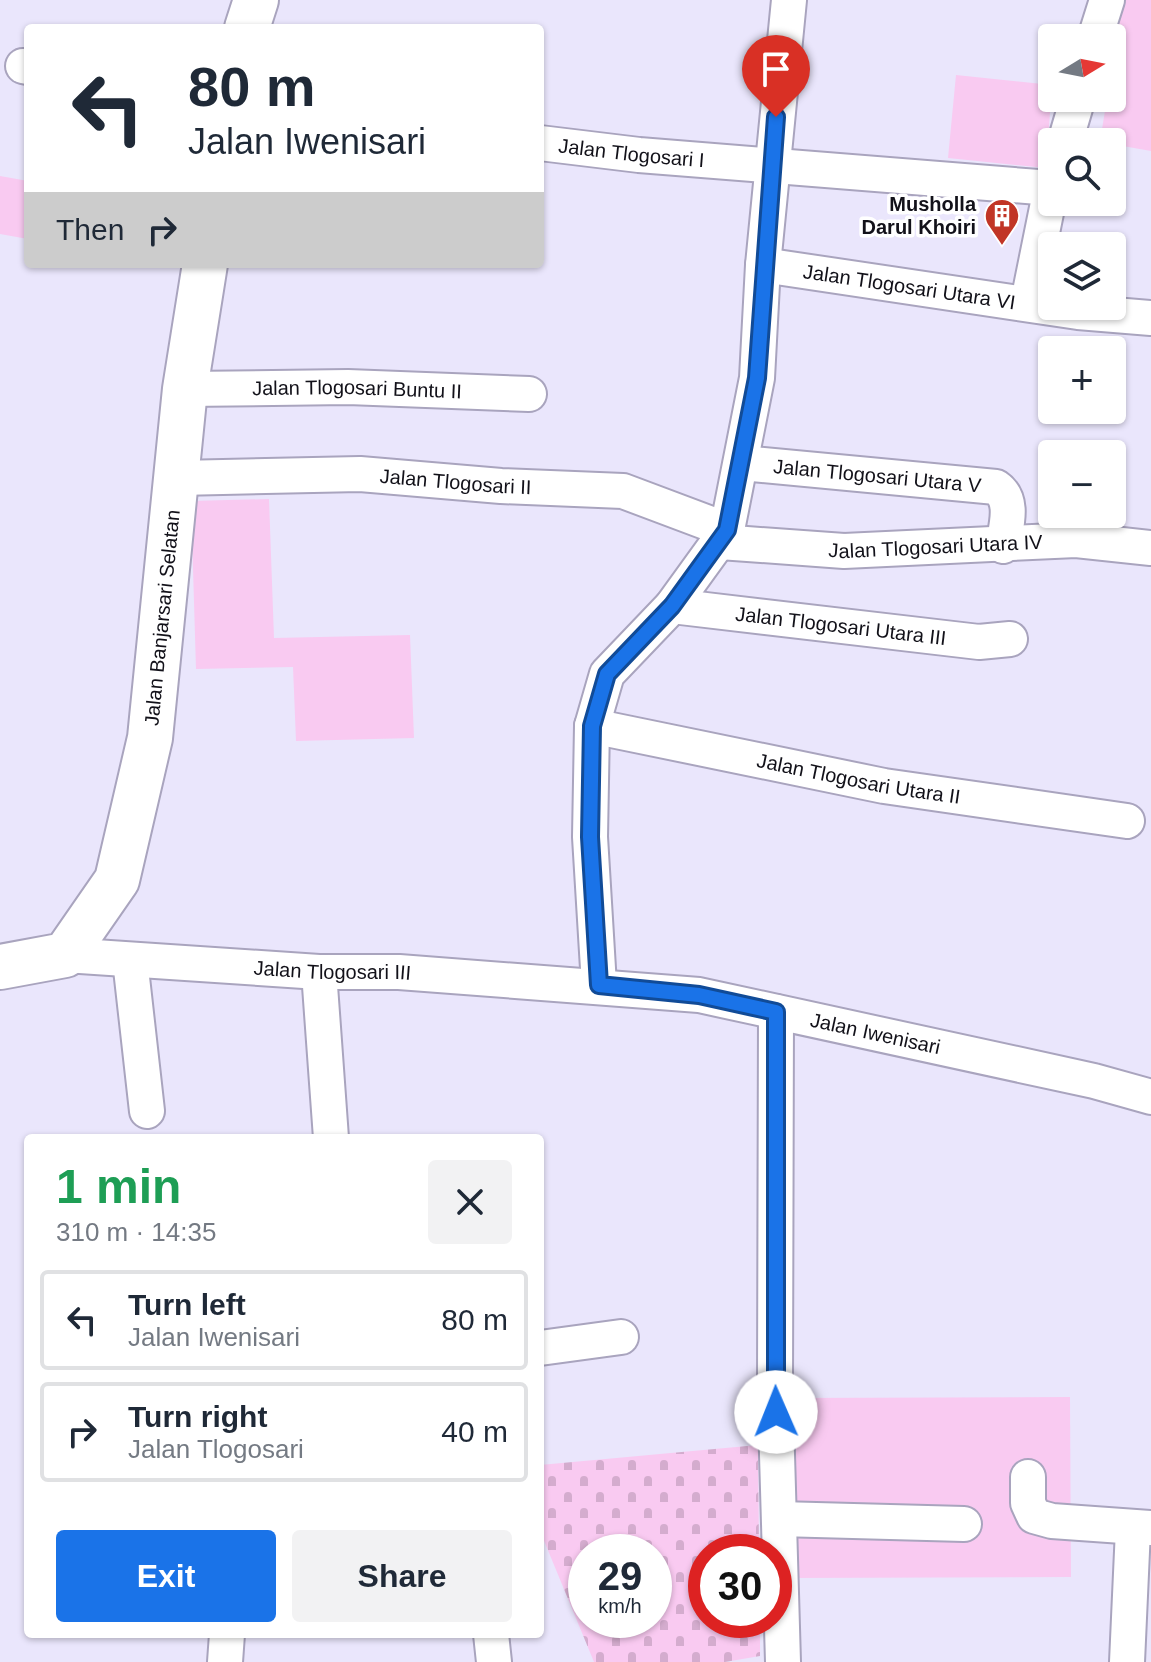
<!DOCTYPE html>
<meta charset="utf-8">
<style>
:root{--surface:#fff;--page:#f2f2f3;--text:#1f2937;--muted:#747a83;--line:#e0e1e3;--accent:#1a73e8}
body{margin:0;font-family:Helvetica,sans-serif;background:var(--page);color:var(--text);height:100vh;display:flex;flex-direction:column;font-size:30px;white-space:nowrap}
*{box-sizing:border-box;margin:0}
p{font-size:26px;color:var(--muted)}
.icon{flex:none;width:44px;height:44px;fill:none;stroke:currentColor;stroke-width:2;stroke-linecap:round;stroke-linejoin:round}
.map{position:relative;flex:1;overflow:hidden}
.details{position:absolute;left:24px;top:1134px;width:520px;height:504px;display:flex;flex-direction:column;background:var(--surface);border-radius:8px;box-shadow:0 2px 6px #0004}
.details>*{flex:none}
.top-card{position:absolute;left:24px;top:24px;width:520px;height:244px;border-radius:8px;box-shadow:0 2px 6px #0004;background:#fff;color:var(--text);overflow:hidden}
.needle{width:52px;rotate:80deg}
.tools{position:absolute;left:1038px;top:24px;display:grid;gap:16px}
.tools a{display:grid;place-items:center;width:88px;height:88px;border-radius:8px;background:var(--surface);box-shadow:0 2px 6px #0004;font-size:40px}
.speed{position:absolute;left:568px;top:1534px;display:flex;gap:16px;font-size:40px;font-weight:700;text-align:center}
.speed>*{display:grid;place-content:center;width:104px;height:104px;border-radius:50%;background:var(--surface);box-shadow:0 2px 6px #0004;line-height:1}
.speed small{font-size:20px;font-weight:400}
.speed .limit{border:12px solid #d22;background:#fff;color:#111}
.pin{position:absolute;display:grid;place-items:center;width:68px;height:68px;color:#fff;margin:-82px -34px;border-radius:50% 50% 50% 0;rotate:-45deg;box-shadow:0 0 8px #0007}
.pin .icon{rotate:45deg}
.me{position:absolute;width:88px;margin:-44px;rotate:359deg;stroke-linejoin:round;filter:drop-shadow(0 0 6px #0008)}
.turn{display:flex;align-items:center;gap:28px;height:168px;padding:0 32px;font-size:36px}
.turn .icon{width:104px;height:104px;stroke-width:2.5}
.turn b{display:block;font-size:56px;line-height:68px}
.then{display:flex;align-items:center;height:76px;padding:0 32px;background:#0003;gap:16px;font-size:30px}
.round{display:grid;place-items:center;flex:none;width:84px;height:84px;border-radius:8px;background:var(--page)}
.head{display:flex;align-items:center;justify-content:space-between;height:136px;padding:0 32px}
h1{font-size:48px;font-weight:800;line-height:60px;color:#1e9e55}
.cta{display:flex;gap:16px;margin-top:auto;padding:16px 32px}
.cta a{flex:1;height:92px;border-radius:8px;background:var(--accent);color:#fff;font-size:32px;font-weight:800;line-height:92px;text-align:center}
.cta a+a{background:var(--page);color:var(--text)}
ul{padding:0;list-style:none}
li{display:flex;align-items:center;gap:24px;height:100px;margin:0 16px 12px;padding:0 16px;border:4px solid var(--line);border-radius:8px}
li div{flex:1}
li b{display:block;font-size:30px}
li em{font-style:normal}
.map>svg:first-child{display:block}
.green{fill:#f9caf1}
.cemetery{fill:url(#cemetery-stones);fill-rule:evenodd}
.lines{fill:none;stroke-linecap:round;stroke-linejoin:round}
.street-casing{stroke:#a9a4be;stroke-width:38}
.secondary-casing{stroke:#a9a4be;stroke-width:48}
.street{stroke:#fff;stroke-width:34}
.secondary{stroke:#fff;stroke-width:44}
.route-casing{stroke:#114b97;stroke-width:20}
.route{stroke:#1a73e8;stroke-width:14}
.labels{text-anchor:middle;stroke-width:7;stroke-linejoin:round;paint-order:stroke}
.street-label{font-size:20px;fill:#121119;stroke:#fff}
.poi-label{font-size:20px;font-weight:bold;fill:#121119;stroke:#fff;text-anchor:end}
</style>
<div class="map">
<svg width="1151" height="1662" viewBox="0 0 1151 1662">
<defs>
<pattern id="cemetery-stones" width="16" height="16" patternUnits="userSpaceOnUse" patternTransform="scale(2)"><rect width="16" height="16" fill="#f9caf1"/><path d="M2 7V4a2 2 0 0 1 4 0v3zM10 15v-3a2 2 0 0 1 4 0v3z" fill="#d4acce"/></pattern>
</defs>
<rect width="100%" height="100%" fill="#eae6fc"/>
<g class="green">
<path d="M1123 0H1151V151L1100 142 1107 98H1112V67Z"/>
<path d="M956 75 1052 85 1046 168 948 158Z"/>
<path d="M0 176 28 181V239L0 234Z"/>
<path d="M269 499 274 638 410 635 414 738 296 741 293 667 196 669 191 501Z"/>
<path d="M1070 1397 1071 1577 788 1578 787 1398Z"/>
</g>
<path class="cemetery" d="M758 1445 759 1552H706V1620H760V1656L725 1662H594L540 1531V1465ZM654 1552V1620H586V1552Z"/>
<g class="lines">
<defs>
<g id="street">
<path d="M1095 38 1107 0"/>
<path d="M23 66 28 67"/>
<path d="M1065 142 1078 98"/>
<path id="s1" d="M540 143 639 155 1051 188 1052 185"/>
<path id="s2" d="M763 265 1078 312 1151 318"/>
<path d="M1028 302 1051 188"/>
<path id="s3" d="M185 389 348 387 529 394"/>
<path id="s4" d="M742 463 996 487C1015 500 1006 526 1003 546"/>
<path id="s5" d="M178 478 360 474 501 486 623 491 727 530"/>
<path id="s6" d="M720 542 844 551 1076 540 1151 548"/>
<path id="s7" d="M672 606 979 642 1010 639"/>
<path id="s8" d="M592 726 884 786 1127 821"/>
<path id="s9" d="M65 955 319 972H399L699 995 1094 1081 1151 1097"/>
<path d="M130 960 147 1111"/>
<path d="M319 972 331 1138"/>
<path d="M599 985 590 837 592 726 607 674 672 606 727 530 757 378 763 265 789 0"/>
<path d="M776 1012 775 1385 783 1662"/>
<path d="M540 1348 621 1337"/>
<path d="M1028 1477V1503L1034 1516 1052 1521 1151 1528"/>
<path d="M779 1519 964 1524"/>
<path d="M491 1634 494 1662"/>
<path d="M225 1662 227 1634"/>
<path d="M1127 1662 1133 1529"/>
</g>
<g id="secondary">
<path d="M247 28 256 0"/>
<path id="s10" d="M0 967 65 955 117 880 150 738 185 389 205 264"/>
</g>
</defs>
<use href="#street" class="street-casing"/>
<use href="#secondary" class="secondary-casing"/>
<use href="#street" class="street"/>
<use href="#secondary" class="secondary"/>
</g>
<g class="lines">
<defs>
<path id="route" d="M776 117 757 378 727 530 672 606 607 674 592 726 590 837 599 985 699 995 776 1012V1412"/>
</defs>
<use href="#route" class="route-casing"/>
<use href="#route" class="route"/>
</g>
<defs>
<symbol id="building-pin" viewBox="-11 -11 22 30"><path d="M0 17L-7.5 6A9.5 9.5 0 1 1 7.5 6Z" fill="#c13526" stroke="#fff"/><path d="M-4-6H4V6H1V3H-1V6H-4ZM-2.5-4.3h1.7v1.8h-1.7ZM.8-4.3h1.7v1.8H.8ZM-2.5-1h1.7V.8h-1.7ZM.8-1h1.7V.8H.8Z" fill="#fff"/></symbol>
</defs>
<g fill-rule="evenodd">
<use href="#building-pin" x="982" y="196" width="40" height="54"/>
</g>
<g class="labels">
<g class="street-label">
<text dy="7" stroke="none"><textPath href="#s1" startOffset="92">Jalan Tlogosari I</textPath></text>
<text dy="7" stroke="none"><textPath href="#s2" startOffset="148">Jalan Tlogosari Utara VI</textPath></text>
<text dy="7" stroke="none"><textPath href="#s3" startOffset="172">Jalan Tlogosari Buntu II</textPath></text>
<text dy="7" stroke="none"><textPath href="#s4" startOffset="136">Jalan Tlogosari Utara V</textPath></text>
<text dy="7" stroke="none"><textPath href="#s5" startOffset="278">Jalan Tlogosari II</textPath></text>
<text dy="7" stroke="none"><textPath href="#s6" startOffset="216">Jalan Tlogosari Utara IV</textPath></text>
<text dy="7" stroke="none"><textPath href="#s10" startOffset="424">Jalan Banjarsari Selatan</textPath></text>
<text dy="7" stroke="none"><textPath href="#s7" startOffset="170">Jalan Tlogosari Utara III</textPath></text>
<text dy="7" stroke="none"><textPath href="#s8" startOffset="272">Jalan Tlogosari Utara II</textPath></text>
<text dy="7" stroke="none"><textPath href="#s9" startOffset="268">Jalan Tlogosari III</textPath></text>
<text dy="7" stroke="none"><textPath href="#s9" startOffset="816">Jalan Iwenisari</textPath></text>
</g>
<g class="poi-label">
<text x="976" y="211">Musholla<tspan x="976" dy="23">Darul Khoiri</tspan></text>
</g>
</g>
</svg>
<div class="tools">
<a><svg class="needle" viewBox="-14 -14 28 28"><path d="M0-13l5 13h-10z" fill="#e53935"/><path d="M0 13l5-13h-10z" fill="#747a83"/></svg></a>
<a><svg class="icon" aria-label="search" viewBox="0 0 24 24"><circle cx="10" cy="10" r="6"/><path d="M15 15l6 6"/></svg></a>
<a><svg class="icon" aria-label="layers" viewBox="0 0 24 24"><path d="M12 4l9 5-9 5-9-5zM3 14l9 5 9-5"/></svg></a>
<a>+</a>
<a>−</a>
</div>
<div class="speed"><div>29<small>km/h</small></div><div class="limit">30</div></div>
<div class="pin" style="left:776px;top:117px;background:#d93025"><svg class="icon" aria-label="arrive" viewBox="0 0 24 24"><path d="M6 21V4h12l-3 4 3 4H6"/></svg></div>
<svg class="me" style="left:776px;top:1412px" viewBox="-20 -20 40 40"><circle r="19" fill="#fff"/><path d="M0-13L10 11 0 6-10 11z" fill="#1a73e8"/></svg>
<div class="top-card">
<div class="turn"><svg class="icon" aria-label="left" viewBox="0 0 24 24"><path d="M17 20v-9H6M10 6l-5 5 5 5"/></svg><div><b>80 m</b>Jalan Iwenisari</div></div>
<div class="then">Then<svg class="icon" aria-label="right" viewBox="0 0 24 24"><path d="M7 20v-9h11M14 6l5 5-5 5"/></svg></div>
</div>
<section class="details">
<div class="head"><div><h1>1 min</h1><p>310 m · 14:35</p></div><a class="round"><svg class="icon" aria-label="close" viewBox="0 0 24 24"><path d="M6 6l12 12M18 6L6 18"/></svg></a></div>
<ul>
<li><svg class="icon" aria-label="left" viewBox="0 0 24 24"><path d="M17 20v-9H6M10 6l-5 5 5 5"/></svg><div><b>Turn left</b><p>Jalan Iwenisari</p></div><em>80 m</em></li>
<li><svg class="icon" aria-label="right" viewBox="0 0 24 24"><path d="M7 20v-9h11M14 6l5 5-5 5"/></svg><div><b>Turn right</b><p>Jalan Tlogosari</p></div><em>40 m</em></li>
</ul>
<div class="cta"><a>Exit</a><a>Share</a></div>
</section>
</div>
